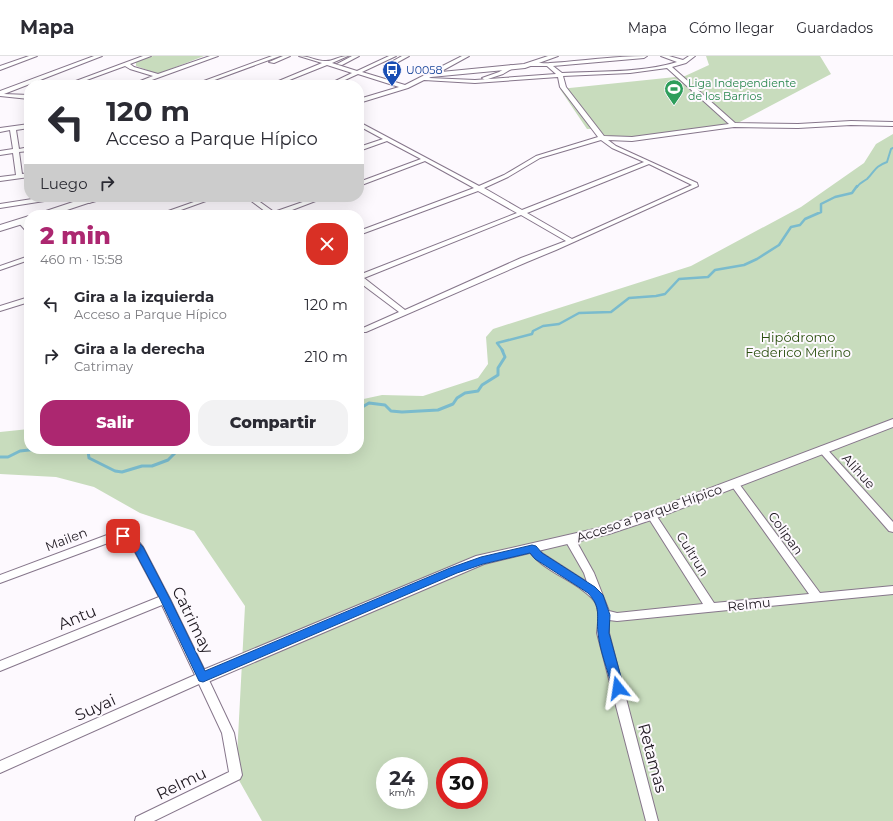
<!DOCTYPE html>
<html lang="es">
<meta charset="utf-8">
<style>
:root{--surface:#fff;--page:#f2f2f3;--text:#2b2b33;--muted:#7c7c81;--line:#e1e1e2;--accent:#ac2770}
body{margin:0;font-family:Montserrat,sans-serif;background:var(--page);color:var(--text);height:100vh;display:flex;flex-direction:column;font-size:15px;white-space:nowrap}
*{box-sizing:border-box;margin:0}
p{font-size:13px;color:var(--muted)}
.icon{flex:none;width:22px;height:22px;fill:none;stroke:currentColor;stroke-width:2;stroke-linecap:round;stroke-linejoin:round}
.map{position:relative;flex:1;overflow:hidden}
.sheet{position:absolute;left:24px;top:154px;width:340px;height:244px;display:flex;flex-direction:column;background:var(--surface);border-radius:16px;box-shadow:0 4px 16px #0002}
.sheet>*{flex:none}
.top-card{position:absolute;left:24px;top:24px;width:340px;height:122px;border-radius:16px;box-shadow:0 4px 16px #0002;background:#fff;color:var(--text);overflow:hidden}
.speed{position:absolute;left:376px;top:701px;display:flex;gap:8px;font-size:20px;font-weight:700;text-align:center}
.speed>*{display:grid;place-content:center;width:52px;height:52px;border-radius:50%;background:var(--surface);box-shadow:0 4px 16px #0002;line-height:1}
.speed small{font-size:10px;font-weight:400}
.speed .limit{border:6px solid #d22;background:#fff;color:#111}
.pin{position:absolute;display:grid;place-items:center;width:34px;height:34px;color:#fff;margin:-17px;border-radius:8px;box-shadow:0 2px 6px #0006}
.me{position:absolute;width:44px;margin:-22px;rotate:345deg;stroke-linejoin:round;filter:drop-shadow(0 0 3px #0008)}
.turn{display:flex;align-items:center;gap:14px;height:84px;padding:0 16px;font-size:18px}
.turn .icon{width:52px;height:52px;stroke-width:2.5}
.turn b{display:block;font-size:28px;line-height:34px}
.then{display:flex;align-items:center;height:38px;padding:0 16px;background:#0003;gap:8px;font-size:15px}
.round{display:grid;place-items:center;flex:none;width:42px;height:42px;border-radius:16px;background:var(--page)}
.headline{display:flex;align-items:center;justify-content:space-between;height:68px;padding:0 16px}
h1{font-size:24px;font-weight:800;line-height:30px;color:var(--accent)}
.action{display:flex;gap:8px;margin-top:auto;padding:8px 16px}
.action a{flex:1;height:46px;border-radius:16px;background:var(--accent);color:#fff;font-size:16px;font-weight:800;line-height:46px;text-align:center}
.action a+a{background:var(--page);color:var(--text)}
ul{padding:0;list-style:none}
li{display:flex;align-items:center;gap:12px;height:52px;padding:0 16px}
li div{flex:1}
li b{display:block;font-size:15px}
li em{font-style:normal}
header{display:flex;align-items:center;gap:24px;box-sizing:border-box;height:56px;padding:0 20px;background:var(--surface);border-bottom:1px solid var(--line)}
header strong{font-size:19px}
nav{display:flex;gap:22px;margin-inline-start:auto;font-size:14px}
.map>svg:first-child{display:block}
.green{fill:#c8dcbd;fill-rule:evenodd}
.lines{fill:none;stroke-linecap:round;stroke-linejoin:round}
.stream-far2{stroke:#7abbcd;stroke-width:2}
.stream-far1{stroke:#7abbcd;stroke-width:2.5}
.stream{stroke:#7abbcd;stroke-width:3}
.minor-casing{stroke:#86768b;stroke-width:2}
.tertiary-casing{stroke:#86768b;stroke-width:2}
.minor{fill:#fff;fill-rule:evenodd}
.tertiary{fill:#fff;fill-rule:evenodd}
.route{fill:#1a73e8;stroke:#114b97}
.labels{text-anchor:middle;stroke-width:4;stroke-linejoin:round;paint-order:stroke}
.far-transit-label{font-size:11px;fill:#164399;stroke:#fdf9fe;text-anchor:start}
.far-leisure-label{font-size:11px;fill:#27864d;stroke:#fdf9fe;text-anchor:start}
.park-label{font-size:13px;fill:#2a4f0e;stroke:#fdf9fe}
.street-label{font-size:13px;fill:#1f1921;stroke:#fdf9fe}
.near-street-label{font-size:16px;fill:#1f1921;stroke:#fdf9fe}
</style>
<header>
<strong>Mapa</strong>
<nav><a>Mapa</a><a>Cómo llegar</a><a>Guardados</a></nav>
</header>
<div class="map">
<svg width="893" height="765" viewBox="0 0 893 765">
<rect width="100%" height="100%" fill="#fdf9fe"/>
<g class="green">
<path d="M153 0H204L158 18 136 10V6Z"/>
<path d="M706 0H820L831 18 734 69 650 81 602 82 594 73H587L560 33 685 20 709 9Z"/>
<path d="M893 78V765H262L236 719 245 550 194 475 140 457 94 431 56 421 0 418V376L29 373V393H359V344L382 339 423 340 478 322 488 308 486 281 493 273 691 210 801 151 864 107 876 88ZM385 710H419V744H385ZM445 710H479V744H445Z"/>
</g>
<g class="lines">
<path class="stream-far2" d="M857 131C860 126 863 126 867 123 876 114 874 111 887 106L891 93 893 92"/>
<path class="stream-far1" d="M503 295 497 287 532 278 533 275 543 270 559 268 579 257 611 256 629 242 656 240 665 238 679 223 708 221 715 214 744 209 757 203 779 189 791 171 800 169 805 163 821 156V148L835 141 852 137 857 130"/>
<g class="stream">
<path d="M359 353 369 347 385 349 391 355 402 356 438 354 453 348 457 342 465 337 478 335 482 329 498 319V312L505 301 502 294"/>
<path d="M51 393 88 395 89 402 115 415 122 416 142 410H152L168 404 177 395 187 393"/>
<path d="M244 393H261"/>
<path d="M0 401H8L20 395 38 393"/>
</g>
<defs>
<g id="minor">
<path d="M29 0H37L0 14V10Z"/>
<path d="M94 0H102L4 38 29 39V43L0 40V35Z"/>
<path d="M143 0H151L130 8 134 11 158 18 210 0H218L138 29H130L153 20 130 13 125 10 73 29H65Z"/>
<path d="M272 0H280L201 29H193Z"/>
<path d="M283 0H290L274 7 269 6Z"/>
<path d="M299 0C309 0 316 5 325 5 332 6 339 0 348 0L332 7 357 15 389 0H396L362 16 405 29 462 0H469L429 22 475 24 556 18 547 10H531L528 8C534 5 543 8 550 7 582 5 614 0 647 0L644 2 553 10 562 17C600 15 641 17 677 6L661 0H669L683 4 689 0H695L686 7 672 11 735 67 798 68 851 65 893 66V70L851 69 798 72 734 71 632 85 608 84 616 90 697 127 698 130 556 194 527 206 366 276H363L362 274 363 272 399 256 359 226V219L517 157 478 135 359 179V175L474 132 425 105 359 130V126L421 103 387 85 359 95V91L383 83 359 70V66L479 130 504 119 536 100 598 81 560 31 558 21 475 27 424 24 408 32 359 47V43L399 31 358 18 334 29H327L352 17 327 9 277 29H269L322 7ZM667 12 729 68 632 81 604 80 566 31 563 20 630 17ZM601 84 612 92 644 106 522 154 484 132 508 121 540 102ZM649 108 692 129 572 183 527 157ZM521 159 566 185 521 202 405 254 364 222Z"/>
<path d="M352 0H359L342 9 337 8Z"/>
<path d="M402 0H409L389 11 384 10Z"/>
<path d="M511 9 514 11 513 12 503 18 485 24 482 22 499 16Z"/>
<path d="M29 68V72L16 74 19 93 29 91V95L19 96 22 118 29 117V121L0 125V121L16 119 13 97 0 99V95L13 93 10 74 0 76V72Z"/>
<path d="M45 141H60L57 143 0 152V148Z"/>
<path d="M98 141H110L89 147 86 145Z"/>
<path d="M208 141H217L167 159H157Z"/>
<path d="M246 141H253L274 156 317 141H326L279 159H270Z"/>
<path d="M21 164 29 171V177L27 176 18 166Z"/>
<path d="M29 200V204L0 214V210Z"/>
<path d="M29 241V246L0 255V250Z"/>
<path d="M822 390 825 391 893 466V476L889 475 819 395 817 393Z"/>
<path d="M734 424 737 425 820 537 893 530V538L617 565 609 564V577L658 765H646L597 577C598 567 600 555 595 546 592 541 586 537 581 533 565 521 537 510 527 492L528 489H536L542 497 587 526 584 517 565 484 566 481H574L594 517 609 555 617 557 703 548 646 458 648 456H654L714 547 809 538 731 429 729 427Z"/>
<path d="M115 476 133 479 143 491 170 543 206 617 209 621 208 622 234 677 242 719 240 723 154 765H135L136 761 229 716 222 677 199 628 0 717V705L195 619 162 549 0 615V605L159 541 135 496 126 485 116 484 0 527V519Z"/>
</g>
<g id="tertiary">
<path d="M548 0H558L525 12 431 21 427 19 431 17 524 8Z"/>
<path d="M88 141H101L100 143 52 159H39L40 157Z"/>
<path d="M29 160V166L0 175V169Z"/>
<path d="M893 363V371L654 463 609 478 484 508 208 626 203 627 198 626 195 621 198 616 476 500 603 471 644 457Z"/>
</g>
</defs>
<use href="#minor" class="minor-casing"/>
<use href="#tertiary" class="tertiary-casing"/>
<use href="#minor" class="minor"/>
<use href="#tertiary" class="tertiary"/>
</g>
<path class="route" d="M123 477 132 479 143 491 170 543 205 615 450 512 481 501 532 489 536 490 542 497 595 531 603 539 610 559 609 577 624 632 622 636 618 637 614 636 612 632C608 614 600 596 598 577 596 559 602 552 588 537L535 503 530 497 483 508 457 517 203 626 199 625 160 543 135 496 125 485 119 483 118 480 119 478Z"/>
<defs>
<symbol id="bus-pin" viewBox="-11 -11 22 30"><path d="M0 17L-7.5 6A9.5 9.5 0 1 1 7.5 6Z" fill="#1a4fb4" stroke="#fdf9fe"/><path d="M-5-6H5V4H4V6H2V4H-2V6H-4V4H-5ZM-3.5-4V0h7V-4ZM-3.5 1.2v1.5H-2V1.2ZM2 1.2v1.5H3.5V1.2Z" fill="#fff"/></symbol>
<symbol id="stadium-pin" viewBox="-11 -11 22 30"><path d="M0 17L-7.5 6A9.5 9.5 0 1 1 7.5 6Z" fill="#2e9e5b" stroke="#fdf9fe"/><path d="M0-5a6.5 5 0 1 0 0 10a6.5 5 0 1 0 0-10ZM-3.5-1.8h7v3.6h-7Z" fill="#fff"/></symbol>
</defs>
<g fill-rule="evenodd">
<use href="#bus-pin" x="381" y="3" width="22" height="30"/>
<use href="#stadium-pin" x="663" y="22" width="22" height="30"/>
</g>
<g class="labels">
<g class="far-transit-label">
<text x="406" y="18">U0058</text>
</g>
<g class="far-leisure-label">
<text x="688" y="31">Liga Independiente<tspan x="688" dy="13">de los Barrios</tspan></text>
</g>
<g class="park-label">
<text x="798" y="286">Hipódromo<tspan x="798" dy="15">Federico Merino</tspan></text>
</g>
<g class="street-label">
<text transform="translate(859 415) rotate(48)" y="5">Alihue</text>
<text transform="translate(649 457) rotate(-19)" y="5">Acceso a Parque Hípico</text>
<text transform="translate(786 477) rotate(54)" y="5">Colipan</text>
<text transform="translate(66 483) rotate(-21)" y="5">Mailen</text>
<text transform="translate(693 498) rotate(58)" y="5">Cultrun</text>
<text transform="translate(749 548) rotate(-6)" y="5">Relmu</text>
</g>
<g class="near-street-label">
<text transform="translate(77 561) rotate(-22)" y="6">Antu</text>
<text transform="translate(193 564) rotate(64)" y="6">Catrimay</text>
<text transform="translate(95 651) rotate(-24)" y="6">Suyai</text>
<text transform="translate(653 702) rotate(75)" y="6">Retamas</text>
<text transform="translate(181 727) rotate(-26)" y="6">Relmu</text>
</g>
</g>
</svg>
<div class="speed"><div>24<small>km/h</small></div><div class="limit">30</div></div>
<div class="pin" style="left:123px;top:480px;background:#d93025"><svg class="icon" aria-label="arrive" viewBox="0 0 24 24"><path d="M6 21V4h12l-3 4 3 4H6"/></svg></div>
<svg class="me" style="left:618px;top:632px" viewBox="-20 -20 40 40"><path d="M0-17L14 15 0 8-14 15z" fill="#1a73e8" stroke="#fff" stroke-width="4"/></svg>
<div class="top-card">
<div class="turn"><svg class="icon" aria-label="left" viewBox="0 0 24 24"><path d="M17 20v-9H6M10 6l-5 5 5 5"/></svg><div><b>120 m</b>Acceso a Parque Hípico</div></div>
<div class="then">Luego<svg class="icon" aria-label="right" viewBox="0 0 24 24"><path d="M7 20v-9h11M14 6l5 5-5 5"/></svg></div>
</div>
<section class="sheet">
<div class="headline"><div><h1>2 min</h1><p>460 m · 15:58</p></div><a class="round" style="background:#d93025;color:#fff"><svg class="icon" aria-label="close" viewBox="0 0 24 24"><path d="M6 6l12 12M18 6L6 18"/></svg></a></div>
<ul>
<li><svg class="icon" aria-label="left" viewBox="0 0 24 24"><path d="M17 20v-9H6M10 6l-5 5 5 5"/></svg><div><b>Gira a la izquierda</b><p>Acceso a Parque Hípico</p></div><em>120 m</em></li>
<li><svg class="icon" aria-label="right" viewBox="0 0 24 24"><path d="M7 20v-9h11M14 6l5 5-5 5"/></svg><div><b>Gira a la derecha</b><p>Catrimay</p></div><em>210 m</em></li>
</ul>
<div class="action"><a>Salir</a><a>Compartir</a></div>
</section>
</div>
